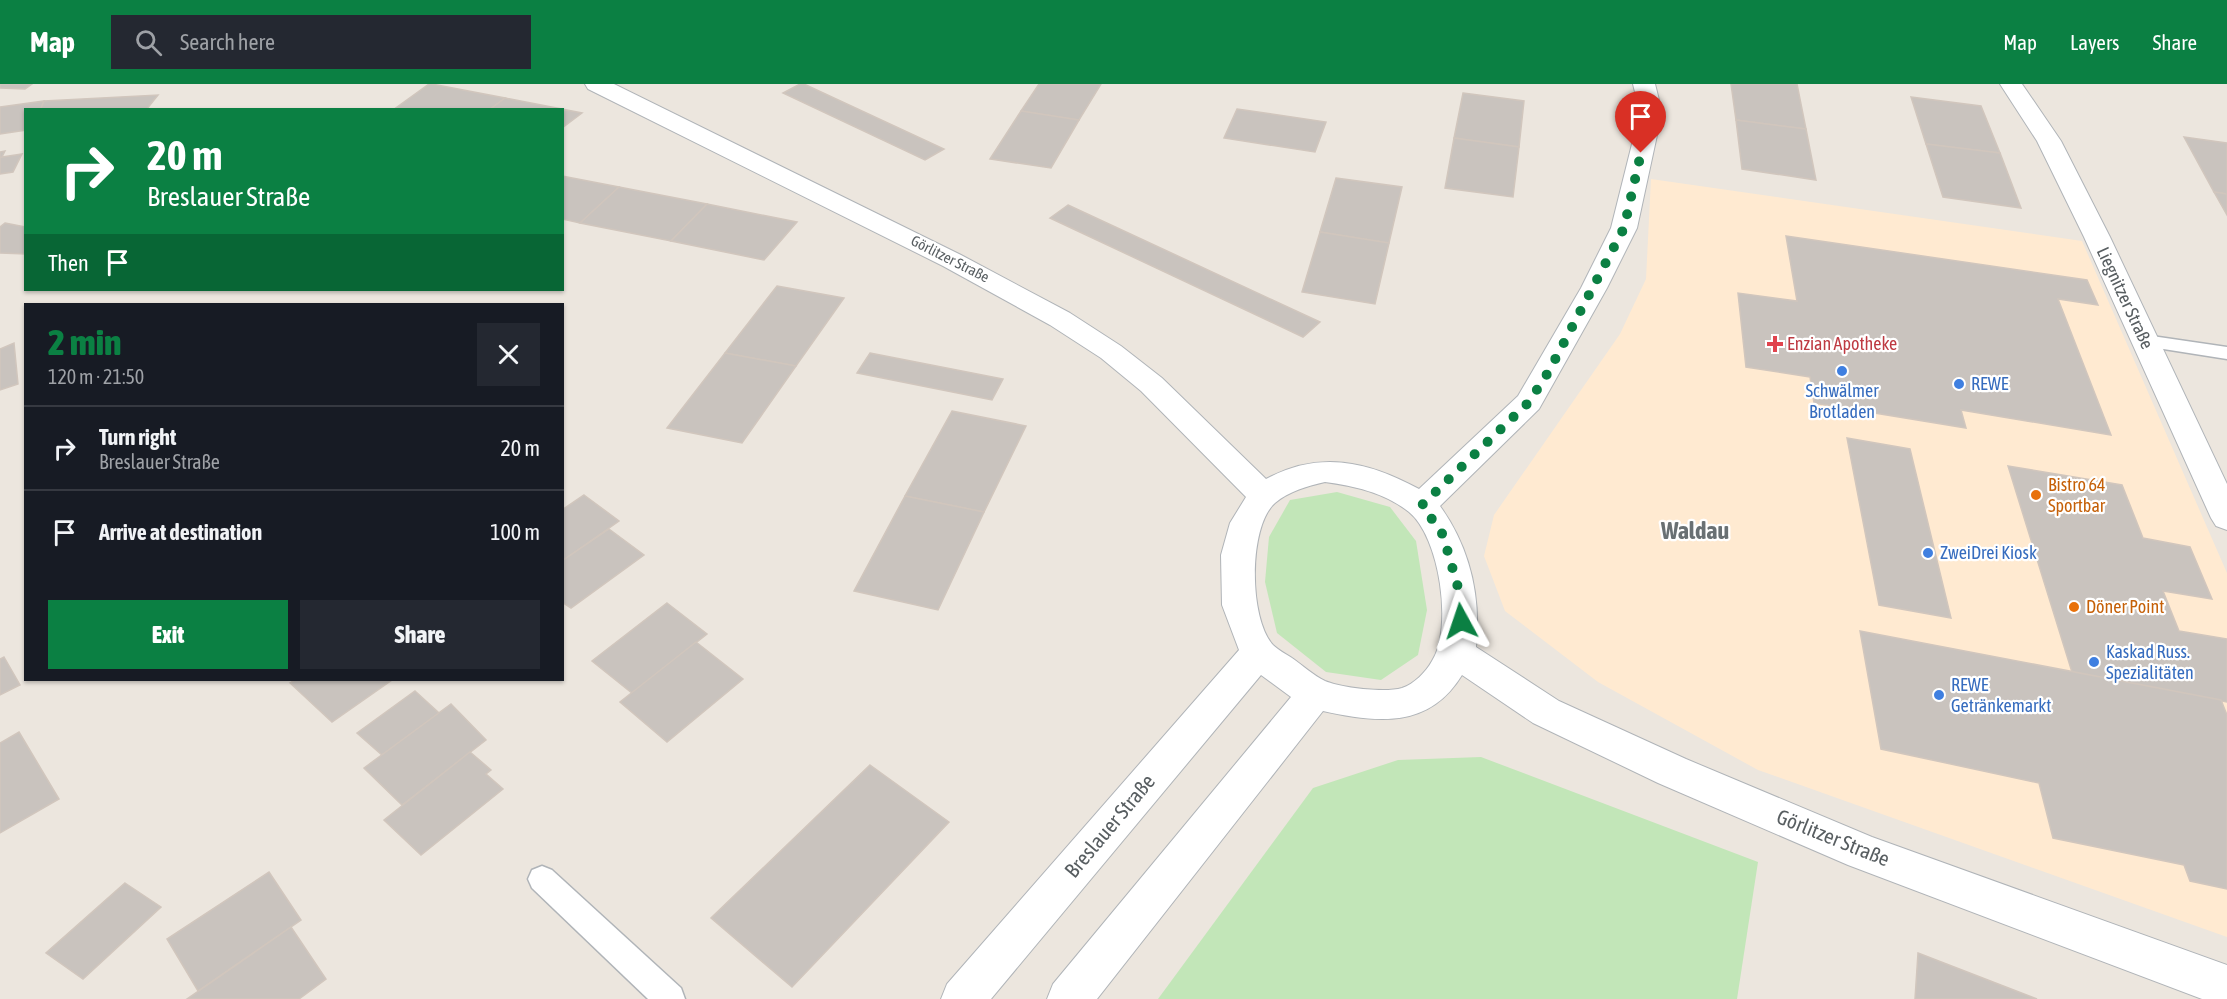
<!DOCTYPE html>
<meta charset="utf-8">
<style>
:root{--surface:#171b24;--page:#242831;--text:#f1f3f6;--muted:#9ea1a6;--line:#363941;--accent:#0b8043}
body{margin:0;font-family:"Asap Condensed",sans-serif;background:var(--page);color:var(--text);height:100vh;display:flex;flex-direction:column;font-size:22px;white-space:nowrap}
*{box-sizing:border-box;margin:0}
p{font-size:20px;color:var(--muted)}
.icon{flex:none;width:33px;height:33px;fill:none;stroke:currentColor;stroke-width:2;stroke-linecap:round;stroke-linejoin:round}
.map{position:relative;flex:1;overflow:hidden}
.panel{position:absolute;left:24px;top:219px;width:540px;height:378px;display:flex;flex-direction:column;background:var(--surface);border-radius:0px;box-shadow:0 2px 4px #0004}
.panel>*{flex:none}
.hud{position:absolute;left:24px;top:24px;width:540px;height:183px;border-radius:0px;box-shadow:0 2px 4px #0004;background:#0b8043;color:#fff;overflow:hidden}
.pin{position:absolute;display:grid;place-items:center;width:51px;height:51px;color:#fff;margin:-62px -26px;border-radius:50% 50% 50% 0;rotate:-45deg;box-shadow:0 0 6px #0007}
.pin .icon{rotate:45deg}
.me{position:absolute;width:66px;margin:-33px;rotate:355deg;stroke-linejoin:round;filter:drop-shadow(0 0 4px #0008)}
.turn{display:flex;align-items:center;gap:21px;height:126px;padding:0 24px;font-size:27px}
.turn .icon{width:78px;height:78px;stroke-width:2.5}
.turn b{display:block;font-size:42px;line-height:51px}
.then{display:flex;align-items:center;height:57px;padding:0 24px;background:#0003;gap:12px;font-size:22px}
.round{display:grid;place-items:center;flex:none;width:63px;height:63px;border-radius:0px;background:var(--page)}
.head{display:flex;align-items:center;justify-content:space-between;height:102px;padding:0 24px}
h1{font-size:36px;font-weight:800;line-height:45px;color:var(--accent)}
.primary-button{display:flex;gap:12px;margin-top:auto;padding:12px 24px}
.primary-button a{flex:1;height:69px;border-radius:0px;background:var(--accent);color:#fff;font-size:24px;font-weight:800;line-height:69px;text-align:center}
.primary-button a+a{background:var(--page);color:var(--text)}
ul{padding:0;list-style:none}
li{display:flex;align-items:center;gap:18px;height:84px;padding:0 24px;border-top:2px solid var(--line)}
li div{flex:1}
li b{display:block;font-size:22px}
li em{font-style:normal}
header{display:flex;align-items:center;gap:36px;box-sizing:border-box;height:84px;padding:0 30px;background:var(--accent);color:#fff}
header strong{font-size:28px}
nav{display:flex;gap:33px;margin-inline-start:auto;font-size:21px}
.search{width:420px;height:54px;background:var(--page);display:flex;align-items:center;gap:15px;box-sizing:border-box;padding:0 21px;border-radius:0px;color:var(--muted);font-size:22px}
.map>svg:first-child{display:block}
.commercial{fill:#ffead1}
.green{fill:#c2e6b8}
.building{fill:#c9c3be;stroke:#d1c6bd;stroke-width:1.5}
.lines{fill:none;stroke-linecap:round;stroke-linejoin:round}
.service-casing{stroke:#b0b4b8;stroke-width:3}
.minor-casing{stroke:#b0b4b8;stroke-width:2}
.service{fill:#fff;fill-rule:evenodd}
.minor{fill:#fff;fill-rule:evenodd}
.route{stroke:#0b8043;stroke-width:10;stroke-dasharray:0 18}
.health-dot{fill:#e0444e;stroke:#fff;stroke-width:2}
.shop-dot{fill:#3f7fe0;stroke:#fff;stroke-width:2}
.food-dot{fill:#e8710a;stroke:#fff;stroke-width:2}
.labels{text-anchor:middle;stroke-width:4.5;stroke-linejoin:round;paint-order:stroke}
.far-street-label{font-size:15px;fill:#585e61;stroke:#fff}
.street-label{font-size:18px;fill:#585e61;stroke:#fff}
.health-label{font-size:18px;fill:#be3a42;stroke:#fff;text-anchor:start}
.shop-label{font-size:18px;fill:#366cbe;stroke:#fff;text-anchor:start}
.food-label{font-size:18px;fill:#c56008;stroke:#fff;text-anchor:start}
.near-street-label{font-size:21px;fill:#585e61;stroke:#fff}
.district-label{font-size:24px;font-weight:bold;fill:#697073;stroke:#fff}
</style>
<header>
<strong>Map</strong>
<div class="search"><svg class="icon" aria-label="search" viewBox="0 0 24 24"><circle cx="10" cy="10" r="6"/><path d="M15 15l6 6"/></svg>Search here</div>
<nav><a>Map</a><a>Layers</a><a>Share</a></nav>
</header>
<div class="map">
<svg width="2227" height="915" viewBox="0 0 2227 915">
<rect width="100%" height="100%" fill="#ece6de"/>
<path class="commercial" d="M1651 95 2082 157 2227 489V853L1758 686 1598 598 1505 527 1484 472 1494 431 1620 250 1646 195Z"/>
<g class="green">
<path d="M1337 408 1390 423 1416 457 1427 526 1418 571 1381 596 1326 588 1277 549 1265 498 1269 453 1290 416Z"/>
<path d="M1481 673 1758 778 1737 915H1158L1313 704 1398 676Z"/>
</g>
<g class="building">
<path d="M0 0H32L25 5 0 4Z"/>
<path d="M429 0H432L505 14 489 26H393Z"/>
<path d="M800 0H804L944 65 925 76 783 9Z"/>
<path d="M1039 0H1101L1079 36 1021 27Z"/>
<path d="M1731 0H1797L1806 45 1736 36Z"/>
<path d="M1463 9 1524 17 1519 63 1454 54Z"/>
<path d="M158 11 146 26H40L44 17Z"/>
<path d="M1911 13 1981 22 2000 69 1926 60Z"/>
<path d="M505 14 582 29 562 44V26H489Z"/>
<path d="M44 17 40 26H26V46L0 50V23Z"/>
<path d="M1237 25 1326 38 1315 68 1224 54Z"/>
<path d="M1021 27 1079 36 1051 84 990 75Z"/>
<path d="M1736 36 1806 45 1816 96 1742 85Z"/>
<path d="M2184 53 2227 59V110L2214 108Z"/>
<path d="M1454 54 1519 63 1513 113 1445 104Z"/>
<path d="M1926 60 2000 69 2021 124 1943 113Z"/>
<path d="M5 67 2 73 22 70 13 88 0 90V68Z"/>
<path d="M562 92 619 103 580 139 562 135Z"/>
<path d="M1336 94 1402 103 1389 159 1320 148Z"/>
<path d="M619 103 707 120 671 157 580 139Z"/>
<path d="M2214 108 2227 110V131Z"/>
<path d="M707 120 797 138 764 176 671 157Z"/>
<path d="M1068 121 1320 238 1303 253 1050 134Z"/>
<path d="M5 139 26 143V170L0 169V143Z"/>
<path d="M1320 148 1389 159 1375 220 1302 208Z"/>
<path d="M1786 152 2087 196 2098 221 2058 215 2111 351 1961 326 1966 344 1814 319 1810 293 1746 283 1738 209 1797 217Z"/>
<path d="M777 202 844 214 796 282 725 269Z"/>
<path d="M14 259 18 300 0 306V265Z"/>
<path d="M725 269 796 282 742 359 667 344Z"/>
<path d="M870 269 1003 295 992 316 857 289Z"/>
<path d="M952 327 1026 342 984 428 905 412Z"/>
<path d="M1847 354 1910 365 1951 534 1879 521Z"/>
<path d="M2008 382 2122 401 2143 454 2190 463 2212 515 2163 507 2179 547 2227 555V618L2072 588Z"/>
<path d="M584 411 619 437 562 477V426Z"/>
<path d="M905 412 984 428 938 526 854 507Z"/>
<path d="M609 445 644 471 571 524 562 518V477Z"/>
<path d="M667 519 707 550 632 609 592 577Z"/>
<path d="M1860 547 2221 616 2227 631V805L2190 797 2184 781 2053 754 2039 699 1881 665Z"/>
<path d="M696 558 743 595 667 658 620 618Z"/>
<path d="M4 573 20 601 0 611V575Z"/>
<path d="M295 596H392L332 638 290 599Z"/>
<path d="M415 607 439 629 382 671 357 649Z"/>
<path d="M451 620 486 656 402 721 364 684Z"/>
<path d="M19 648 59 715 0 749V659Z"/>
<path d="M470 668 491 686 486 690 503 705 421 771 384 736Z"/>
<path d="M870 681 949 738 792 903 711 834Z"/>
<path d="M269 788 301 836 198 907 167 855Z"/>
<path d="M125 799 161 823 83 895 46 869Z"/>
<path d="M291 843 326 895 299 915H187Z"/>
<path d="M1918 869 2037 915H1915Z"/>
</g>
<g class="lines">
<defs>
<g id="service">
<path d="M2145 251 2227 263V275L2138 261 2135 257 2138 253Z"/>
<path d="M542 782 552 786 681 904 685 915H648L532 804 528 795 532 786Z"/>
</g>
<g id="minor">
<path d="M585 0H614L961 171 1070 229 1121 262 1162 294 1266 395C1319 366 1368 377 1419 405L1518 312 1581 204 1611 144 1640 28 1633 0H1655L1662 28 1637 144 1607 204 1539 325 1440 422C1470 464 1481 512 1476 563L1559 617 1686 675 1872 753 2227 881V915H2202L1848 781 1658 699 1533 639 1462 591C1429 645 1378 639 1323 627L1097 915H1047L1053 900 1291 613 1261 591 991 915H941L947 900 1239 566 1222 521 1221 471 1230 439 1246 413 1141 307 1101 274 1050 241 943 182 588 5ZM1325 398C1355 402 1385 409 1409 428 1440 453 1453 545 1432 577 1426 588 1414 600 1402 604 1385 609 1342 604 1325 597 1314 592 1302 581 1292 574 1286 570 1278 566 1273 561 1249 535 1248 443 1275 419 1289 407 1308 402 1325 398Z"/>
<path d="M2000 0H2022L2061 57 2110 153 2227 400V446L2216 442 2211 434 2084 153 2037 57Z"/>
</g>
</defs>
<use href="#service" class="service-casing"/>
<use href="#minor" class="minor-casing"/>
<use href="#service" class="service"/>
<use href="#minor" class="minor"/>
</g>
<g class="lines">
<path class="route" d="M1461 537 1459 507 1443 451 1422 421 1529 318 1549 287 1624 144 1641 69"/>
</g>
<path class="health-dot" d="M1772 251h6v6h6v6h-6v6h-6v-6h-6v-6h6z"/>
<g class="shop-dot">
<circle cx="1842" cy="287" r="6"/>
<circle cx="1959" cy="300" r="6"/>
<circle cx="1928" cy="469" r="6"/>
<circle cx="2094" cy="578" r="6"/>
<circle cx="1939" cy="611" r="6"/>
</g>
<g class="food-dot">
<circle cx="2036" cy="411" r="6"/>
<circle cx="2074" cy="523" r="6"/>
</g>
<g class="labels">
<g class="far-street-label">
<text transform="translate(950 175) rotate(27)" y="5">Görlitzer Straße</text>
</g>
<g class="street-label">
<text transform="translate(2125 214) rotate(65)" y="6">Liegnitzer Straße</text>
</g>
<g class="health-label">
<text x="1787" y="266">Enzian Apotheke</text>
</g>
<g class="shop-label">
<text x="1971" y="306">REWE</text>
<text x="1842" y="313" text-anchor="middle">Schwälmer<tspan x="1842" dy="21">Brotladen</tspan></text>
<text x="1940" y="475">ZweiDrei Kiosk</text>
<text x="2106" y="574">Kaskad Russ.<tspan x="2106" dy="21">Spezialitäten</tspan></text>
<text x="1951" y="607">REWE<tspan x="1951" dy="21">Getränkemarkt</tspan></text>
</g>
<g class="food-label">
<text x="2048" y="407">Bistro 64<tspan x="2048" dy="21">Sportbar</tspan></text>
<text x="2086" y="529">Döner Point</text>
</g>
<g class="near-street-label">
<text transform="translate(1110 742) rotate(-50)" y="7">Breslauer Straße</text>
<text transform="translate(1833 754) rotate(22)" y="7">Görlitzer Straße</text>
</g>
<g class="district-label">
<text x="1695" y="455">Waldau</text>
</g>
</g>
</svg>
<div class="pin" style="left:1641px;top:69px;background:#d93025"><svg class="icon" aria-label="arrive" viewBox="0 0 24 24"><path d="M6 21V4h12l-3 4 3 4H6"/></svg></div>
<svg class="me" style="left:1461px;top:537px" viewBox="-20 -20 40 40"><path d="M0-17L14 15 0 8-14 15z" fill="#0b8043" stroke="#fff" stroke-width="4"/></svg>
<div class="hud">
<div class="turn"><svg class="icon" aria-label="right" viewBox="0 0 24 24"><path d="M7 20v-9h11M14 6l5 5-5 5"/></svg><div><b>20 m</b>Breslauer Straße</div></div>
<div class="then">Then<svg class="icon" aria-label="arrive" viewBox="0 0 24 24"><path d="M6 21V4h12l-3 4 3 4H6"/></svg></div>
</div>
<section class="panel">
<div class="head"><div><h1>2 min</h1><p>120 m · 21:50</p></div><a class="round"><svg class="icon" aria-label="close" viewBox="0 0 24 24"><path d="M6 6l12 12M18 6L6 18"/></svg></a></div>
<ul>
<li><svg class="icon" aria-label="right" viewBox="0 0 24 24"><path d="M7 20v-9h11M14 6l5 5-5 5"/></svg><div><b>Turn right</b><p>Breslauer Straße</p></div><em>20 m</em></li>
<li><svg class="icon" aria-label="arrive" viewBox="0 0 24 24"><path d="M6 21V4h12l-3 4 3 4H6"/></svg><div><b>Arrive at destination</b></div><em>100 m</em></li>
</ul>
<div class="primary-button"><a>Exit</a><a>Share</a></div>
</section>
</div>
